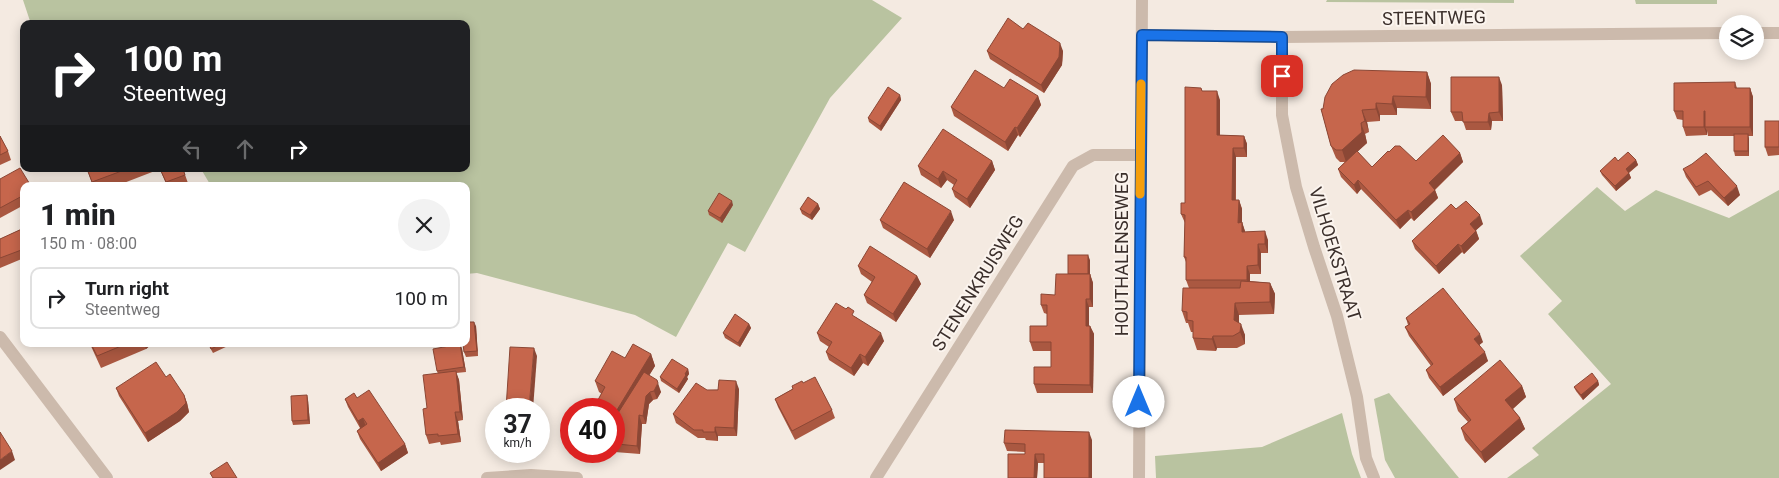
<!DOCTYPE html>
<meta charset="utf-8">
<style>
:root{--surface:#fff;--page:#f2f2f2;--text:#202124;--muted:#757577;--line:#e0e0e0}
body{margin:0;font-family:Roboto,sans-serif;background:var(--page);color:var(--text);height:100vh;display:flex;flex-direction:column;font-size:19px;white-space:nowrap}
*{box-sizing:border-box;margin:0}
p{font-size:16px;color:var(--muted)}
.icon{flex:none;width:28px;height:28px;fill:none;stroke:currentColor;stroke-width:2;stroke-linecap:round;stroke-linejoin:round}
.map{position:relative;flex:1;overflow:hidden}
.sheet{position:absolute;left:20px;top:182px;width:450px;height:165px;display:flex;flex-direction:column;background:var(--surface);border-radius:10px;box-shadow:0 2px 12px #0003}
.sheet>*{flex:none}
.hud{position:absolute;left:20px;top:20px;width:450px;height:152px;border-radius:10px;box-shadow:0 2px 12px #0003;background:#202124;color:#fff;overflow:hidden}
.tools{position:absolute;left:1719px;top:15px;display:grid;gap:10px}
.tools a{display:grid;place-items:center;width:45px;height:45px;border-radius:50%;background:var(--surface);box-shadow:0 2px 12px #0003;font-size:25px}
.speed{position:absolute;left:485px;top:398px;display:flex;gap:10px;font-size:25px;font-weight:700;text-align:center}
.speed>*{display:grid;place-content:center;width:65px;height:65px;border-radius:50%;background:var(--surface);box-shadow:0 2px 12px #0003;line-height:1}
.speed small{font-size:12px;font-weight:400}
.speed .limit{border:8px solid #d22;background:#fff;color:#111}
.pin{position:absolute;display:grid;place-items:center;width:42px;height:42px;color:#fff;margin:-21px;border-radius:10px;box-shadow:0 2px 8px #0006}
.me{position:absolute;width:55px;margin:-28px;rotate:0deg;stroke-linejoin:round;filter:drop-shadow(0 0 4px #0008)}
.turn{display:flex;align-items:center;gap:18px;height:105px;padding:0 20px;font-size:22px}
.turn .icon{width:65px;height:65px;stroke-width:2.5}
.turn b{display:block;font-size:35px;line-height:42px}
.lanes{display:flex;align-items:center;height:48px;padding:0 20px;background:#0003;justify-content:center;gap:25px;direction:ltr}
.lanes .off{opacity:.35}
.round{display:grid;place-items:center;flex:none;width:52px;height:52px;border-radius:26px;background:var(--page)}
.head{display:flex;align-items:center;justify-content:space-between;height:85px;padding:0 20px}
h1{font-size:30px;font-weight:800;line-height:38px}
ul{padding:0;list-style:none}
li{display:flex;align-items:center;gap:15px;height:62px;margin:0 10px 8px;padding:0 10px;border:2px solid var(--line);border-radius:10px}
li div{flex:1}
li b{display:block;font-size:19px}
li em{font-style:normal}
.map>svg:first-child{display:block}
.green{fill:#b9c3a0}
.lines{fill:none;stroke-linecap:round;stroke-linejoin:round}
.minor{stroke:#ccbaac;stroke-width:12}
.wall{fill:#aa5841}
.shaded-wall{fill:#8b4735}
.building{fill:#c6664c;stroke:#8b4735}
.route-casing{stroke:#114b97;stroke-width:12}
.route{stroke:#1a73e8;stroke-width:9}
.slow{stroke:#f59e0b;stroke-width:9}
.labels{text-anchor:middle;stroke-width:4;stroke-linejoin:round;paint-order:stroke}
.street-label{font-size:18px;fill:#3b2f2b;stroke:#fbf4ee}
</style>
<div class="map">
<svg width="1779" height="478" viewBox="0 0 1779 478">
<rect width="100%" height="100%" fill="#f4eae1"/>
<g class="green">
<path d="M23 0H872L902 18 830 98 745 252 728 243 676 337 635 315 477 273 466 274V186H211L201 169H466V24H31Z"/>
<path d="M1327 0H1514V3L1326 2Z"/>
<path d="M1635 0H1717V4H1636Z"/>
<path d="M1597 187 1625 211 1656 190 1729 218 1779 190V478H1507L1539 455 1532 448 1611 384 1548 314 1562 301 1520 256Z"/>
<path d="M1389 393 1459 478H1395L1385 460 1374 399Z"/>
<path d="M1342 413 1352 454 1361 478H1156L1155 456 1262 447Z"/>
</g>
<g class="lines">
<g class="minor">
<path d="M1755 33H1779"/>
<path d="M1142 35 1282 37 1728 33"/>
<path d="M1282 37V115L1296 187 1314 247 1337 316 1357 397 1366 458 1374 478"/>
<path d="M0 337 107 478"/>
<path d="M487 478 531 475 577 478"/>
<path d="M876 478 1073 166 1093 155H1140"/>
<path d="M1139 478 1142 0"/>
</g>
</g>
<g class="wall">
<path d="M1023 29 1063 51 1062 65 1044 93 990 59 987 51Z"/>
<path d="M1427 72 1431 84V109L1397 108V115H1380V121L1367 122 1369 132 1365 134 1367 143 1357 152 1372 167 1389 152 1416 161 1460 153 1463 162 1435 190 1438 198 1414 221 1411 218 1400 229 1361 189 1357 194 1341 177 1338 169 1345 162H1340L1336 158 1331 146 1321 109Z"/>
<path d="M1735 82 1737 88H1750L1753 97V136H1748L1749 139V156H1735L1734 151V136H1708L1707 131V135L1686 136 1683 127V120L1677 119 1674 111Z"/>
<path d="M1502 85 1503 121H1492L1491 130H1466L1463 121H1455L1451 112Z"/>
<path d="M1004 88 1038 96 1041 105 1020 137 1018 135 1008 151 954 116 951 107Z"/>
<path d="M1201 88 1202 91 1220 100V135L1244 136 1247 144V157H1236V200H1239L1242 209V222L1245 232 1268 240V253H1261V274H1250V281L1270 283 1275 294 1274 314 1239 315V323L1245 335V344L1237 348H1217L1216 351 1197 350 1193 338V332H1191L1188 323H1186L1182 311 1189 288 1186 280V262L1184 257 1185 223 1181 214 1185 203Z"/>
<path d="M900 95 901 100 881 131 869 122 868 118Z"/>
<path d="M1779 121V155L1768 156 1765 147Z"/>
<path d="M0 136 8 151 11 160 0 165Z"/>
<path d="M1636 160 1638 165 1629 173 1631 178 1616 191 1602 175 1600 171 1618 161Z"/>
<path d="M992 161 995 170 970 208 955 197 952 189 954 185 947 180 941 188 921 175 918 166Z"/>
<path d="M87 169H183L189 186H167L160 169 116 186H93Z"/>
<path d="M1683 169 1740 195 1728 206 1711 190 1699 196 1686 177Z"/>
<path d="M0 179 24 186V205L0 218Z"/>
<path d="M818 204 820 209 812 220 802 214 800 209Z"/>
<path d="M733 205 722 223 709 215 708 211Z"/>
<path d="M1456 209 1483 224 1476 230 1479 239 1464 254 1462 252 1439 274 1415 249 1412 241Z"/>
<path d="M880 220H954L930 258 883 228Z"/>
<path d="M24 228V258L0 268V239Z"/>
<path d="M1090 260V274L1093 283V307H1089V326H1090L1094 334 1093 393H1037L1034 384 1051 367V351H1033L1030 342 1047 326V314L1044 313 1041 305 1055 295 1068 274Z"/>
<path d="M858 266 917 276 921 284 896 322 867 303 864 295 872 282 861 274Z"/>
<path d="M856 317 884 341 868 366 863 363 854 376 829 360 826 352 829 347 820 341 817 333Z"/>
<path d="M1406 318 1483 342 1479 345 1488 361 1443 396 1429 378 1426 370 1431 366 1409 336 1405 327 1408 325Z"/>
<path d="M749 324 751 328 740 347 725 338 723 333Z"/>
<path d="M476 326 478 356 466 357 464 352Z"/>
<path d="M90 344H152L146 349 101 368Z"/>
<path d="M208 344H230V345L213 353Z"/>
<path d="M460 344 462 349 466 372 456 373 459 380 463 420 458 421 461 442 441 445 440 442 429 444 426 435 427 408 438 374 437 371Z"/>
<path d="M651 354 655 366 649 375 661 392 657 399 653 400 649 404 646 424H642L640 454 602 451H614V409L602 394 599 392 595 381 625 358Z"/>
<path d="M688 369 689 374 687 377 688 379 679 393 661 381 660 377Z"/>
<path d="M166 377 184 395 187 403 189 412 180 421 148 442 119 396 116 388Z"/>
<path d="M1598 381 1599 385 1583 400 1576 391 1574 387Z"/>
<path d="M803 383 832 410 835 418 795 440 778 407 775 399Z"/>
<path d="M1522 386 1526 397 1513 409 1520 418 1525 429 1485 463 1465 440 1461 428 1468 422 1458 411 1454 399Z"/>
<path d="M739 389 737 436H718V441L706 440 705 438H698L676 423 673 414 707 390Z"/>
<path d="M307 395 308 400 310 424 293 425 292 421Z"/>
<path d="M357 398 405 444 408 453 381 471 360 439 357 431 360 428 348 407 345 399Z"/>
<path d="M1092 440 1044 463H1038L1037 478H1008L1025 454V452L1007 451 1004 443Z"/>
</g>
<g class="shaded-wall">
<path d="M1060 43 1063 51 1062 65 1044 93 1041 85Z"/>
<path d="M1427 72 1431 84V109L1426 97Z"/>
<path d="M1499 77 1502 85 1503 121 1499 112Z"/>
<path d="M1750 88 1753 97V136L1750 127Z"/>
<path d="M1217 91 1220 100V144L1217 135Z"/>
<path d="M900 95 901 100 881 131 880 126Z"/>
<path d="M1038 96 1041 105 1020 137 1017 128Z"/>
<path d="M1393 96 1397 108V115L1392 104Z"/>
<path d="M1376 103 1380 115V121L1376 109Z"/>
<path d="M1362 110 1367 122 1369 132 1365 121Z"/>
<path d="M1704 111 1707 120 1705 127 1707 131V135L1704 127Z"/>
<path d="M1489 113 1492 121 1491 130 1488 122Z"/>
<path d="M1361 123 1365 134 1367 143 1346 162 1342 150Z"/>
<path d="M1015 127 1018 135 1008 151 1005 142Z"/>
<path d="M1748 134 1749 139V156L1748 151Z"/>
<path d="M1244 136 1247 144V157L1244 148Z"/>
<path d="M1233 148 1236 157 1235 209 1232 200Z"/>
<path d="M1460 153 1463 162 1432 192 1429 183Z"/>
<path d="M1636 160 1638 165 1628 173 1626 169Z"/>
<path d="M992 161 995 170 970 208 967 199Z"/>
<path d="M943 171 947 180 941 188 938 179Z"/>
<path d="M1629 173 1631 178 1616 191 1615 186Z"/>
<path d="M1358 180 1361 189 1357 194 1354 185Z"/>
<path d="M1737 186 1740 195 1728 206 1724 198Z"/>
<path d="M1435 190 1438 198 1414 221 1411 212Z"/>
<path d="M1239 200 1242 209V231L1238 223Z"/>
<path d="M732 201 733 205 722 223 720 218Z"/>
<path d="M818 204 820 209 812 220 810 215Z"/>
<path d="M1408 210 1411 218 1400 229 1396 220Z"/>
<path d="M951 211 954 220 930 258 927 249Z"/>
<path d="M1480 215 1483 224 1473 233 1470 224Z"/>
<path d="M1242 222 1245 231V240L1242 232Z"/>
<path d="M1265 231 1268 240V253L1265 244Z"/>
<path d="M1476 231 1479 239 1464 254 1461 246Z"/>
<path d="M1258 244 1261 253V274L1258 265Z"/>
<path d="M1458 244 1462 252 1439 274 1436 266Z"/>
<path d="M1088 255 1090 260V274L1093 283V307L1090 299 1088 278Z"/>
<path d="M1247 266 1250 274V289L1247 280Z"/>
<path d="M917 276 921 284 896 322 893 314Z"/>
<path d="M1270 283 1275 294 1274 314 1270 302Z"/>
<path d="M1086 299 1089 307V334L1086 326Z"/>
<path d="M1235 303 1239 315V332L1234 320Z"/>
<path d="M474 322 476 326 478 356 477 351Z"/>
<path d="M749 324 751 328 740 347 738 343Z"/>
<path d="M1241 324 1245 335V344L1240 332Z"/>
<path d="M1090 326 1094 334 1093 393 1090 385Z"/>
<path d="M881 333 884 341 868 366 865 357Z"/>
<path d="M1480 334 1483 342 1477 347 1474 339Z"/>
<path d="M1213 336 1217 348 1216 351 1212 339Z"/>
<path d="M144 344H152L146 349Z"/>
<path d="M460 344 462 349 466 372 464 367Z"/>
<path d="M534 348 537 356 533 409H529Z"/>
<path d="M1485 352 1488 361 1443 396 1440 387Z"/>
<path d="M651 354 655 366 621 422 617 444 616 440 617 410Z"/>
<path d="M860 354 863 363 854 376 851 368Z"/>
<path d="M688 369 689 374 687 377 688 379 679 393 677 389Z"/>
<path d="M456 371 459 380 463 420 460 412Z"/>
<path d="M736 381 739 389 737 436 734 428Z"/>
<path d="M1598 381 1599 385 1583 400 1581 395Z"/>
<path d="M658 383 661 392 657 399 654 391Z"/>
<path d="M1522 386 1526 397 1509 412 1505 400Z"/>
<path d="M650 392 653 400 649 404 646 424 643 416 646 396Z"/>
<path d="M184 395 187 403 189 412 180 421 148 442 145 433Z"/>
<path d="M307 395 308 400 310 424 308 420Z"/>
<path d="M455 412 458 421 461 442 458 434Z"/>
<path d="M639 415 642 424 640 454 637 446Z"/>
<path d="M363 418 366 427 361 430 358 421Z"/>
<path d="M1520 418 1525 429 1485 463 1481 452Z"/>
<path d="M715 427 718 436V441L715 432Z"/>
<path d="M1089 432 1092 440V478H1089Z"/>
<path d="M405 444 408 453 381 471 378 463Z"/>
<path d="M12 451 15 460 0 470V460Z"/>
<path d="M1035 454 1038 463 1037 478H1034Z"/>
</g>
<g class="building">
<path d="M1008 18 1023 29 1028 23 1060 43 1059 57 1041 85 987 51Z"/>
<path d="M975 70 1004 88 1010 79 1038 96 1017 128 1015 127 1005 142 951 107Z"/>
<path d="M1354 70 1427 72 1426 97 1393 96 1392 104 1376 103V109L1362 110 1365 121 1361 123 1362 132 1342 150H1336L1331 146 1321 109H1323L1325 97 1332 84 1343 75Z"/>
<path d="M1451 77H1499V112L1489 113 1488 122H1463L1462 112H1451Z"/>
<path d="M1735 82V88H1750V127H1705V111H1704V127H1683V111H1674V83Z"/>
<path d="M888 87 900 95 880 126 868 118Z"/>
<path d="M1185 87 1201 88 1202 91H1217V135L1244 136V148H1233L1232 200H1239L1238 223 1242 222V232L1265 231V244H1258V265L1247 266V280H1186V257H1184L1185 215 1181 214V203H1185Z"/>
<rect x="1765" y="121" width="14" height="26"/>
<path d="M943 129 992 161 967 199 952 189 957 180 943 171 938 179 918 166Z"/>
<rect x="1734" y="134" width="14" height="17"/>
<path d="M1443 135 1460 153 1429 183 1435 190 1411 212 1408 210 1396 220 1358 180 1354 185 1338 169 1357 151 1372 167 1388 151 1389 152 1395 146H1400L1416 161Z"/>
<path d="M0 136 8 151 0 155Z"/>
<path d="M1628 152 1636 160 1626 169 1629 173 1615 186 1600 171 1615 157 1618 161Z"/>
<path d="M1706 153 1737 186 1724 198 1708 181 1696 187 1683 169 1692 164Z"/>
<path d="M20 168 31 186H24V195L0 208V179Z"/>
<path d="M87 169H127L92 182Z"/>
<path d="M160 169H183L185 175 166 182Z"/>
<path d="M904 182 951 211 927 249 880 220Z"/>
<path d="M719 193 732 201 720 218 708 211Z"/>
<path d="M808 197 818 204 810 215 800 209Z"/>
<path d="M1466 201 1480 215 1470 224 1476 231 1461 246 1458 244 1436 266 1412 241 1451 204 1456 209Z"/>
<path d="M24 228V249L0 258V239Z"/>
<path d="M870 246 917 276 893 314 864 295 875 277 858 266Z"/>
<rect x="1068" y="255" width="20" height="19"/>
<path d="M1056 274H1090V299H1086V326H1090V385L1034 384V367H1051V342H1030V326H1047V305H1041V294L1055 295Z"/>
<path d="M1241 281 1270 283V302L1235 303 1234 320 1241 324 1240 332 1233 336H1213L1212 339 1193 338V321L1187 320V312L1182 311 1183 288H1240Z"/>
<path d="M1443 288 1480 334 1474 339 1485 352 1440 387 1426 370 1433 364 1405 327 1410 324 1406 318Z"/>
<path d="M836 303 846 309 848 307 854 311 852 315 881 333 865 357 860 354 851 368 826 352 832 342 817 333Z"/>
<path d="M735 314 749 324 738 343 723 333Z"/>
<path d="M466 322H474L477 351 464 352 463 344H466Z"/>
<path d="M91 344H126L97 356Z"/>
<path d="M209 344H221L211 349Z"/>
<path d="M460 344 464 367 437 371 433 349Z"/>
<path d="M633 344 651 354 617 410 616 440H614V409H593L605 387 595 381 612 351 625 358Z"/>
<path d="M510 347 534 348 529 409H506Z"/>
<path d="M672 359 688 369 685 374 686 375 677 389 660 377Z"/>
<path d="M1500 360 1522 386 1505 400 1520 418 1481 452 1461 428 1471 420 1454 399Z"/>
<path d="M156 362 166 377 170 374 184 395 186 403 177 412 145 433 116 388Z"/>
<path d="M456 371 460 412H455L458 434 438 436V434L426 435 423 409 427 408 423 375Z"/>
<path d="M644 372 657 380 658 383 654 391 650 392 646 396 643 416 639 415 637 446 617 444 618 413Z"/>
<path d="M1592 373 1598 381 1581 395 1574 387Z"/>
<path d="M815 377 832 410 792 431 775 399 793 389 792 386 802 381 803 383Z"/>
<path d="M719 380 736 381 734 428 715 427V432H703V430H694L673 414 696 383 707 390H718Z"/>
<path d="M369 390 405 444 378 463 357 431 367 424 363 418 358 421 345 399 354 393 357 398Z"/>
<path d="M307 395 308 420 292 421 291 396Z"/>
<path d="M1005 430 1089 432V478H1044V454H1035L1034 478H1008V454H1025V444L1004 443Z"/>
<path d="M0 432 12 451 0 460Z"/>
<path d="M227 462 237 478H213L210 473Z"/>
</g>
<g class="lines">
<defs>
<path id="route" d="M1139 402 1142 35 1282 37V76"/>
</defs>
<use href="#route" class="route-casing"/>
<use href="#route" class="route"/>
<path class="slow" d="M1140 194 1141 84"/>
</g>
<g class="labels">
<g class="street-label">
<text transform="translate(1434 18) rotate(-1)" y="6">STEENTWEG</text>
<text transform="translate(1122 254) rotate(-90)" y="6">HOUTHALENSEWEG</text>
<text transform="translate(1335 254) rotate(73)" y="6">VILHOEKSTRAAT</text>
<text transform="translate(978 283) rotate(-58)" y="6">STENENKRUISWEG</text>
</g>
</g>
</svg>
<div class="tools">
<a><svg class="icon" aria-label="layers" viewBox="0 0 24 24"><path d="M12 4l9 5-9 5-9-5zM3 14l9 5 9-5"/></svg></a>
</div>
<div class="speed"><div>37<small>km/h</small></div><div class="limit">40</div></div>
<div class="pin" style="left:1282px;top:76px;background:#d93025"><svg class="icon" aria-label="arrive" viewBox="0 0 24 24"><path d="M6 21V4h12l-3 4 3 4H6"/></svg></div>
<svg class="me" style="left:1139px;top:402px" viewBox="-20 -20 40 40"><circle r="19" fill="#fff"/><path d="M0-13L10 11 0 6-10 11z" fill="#1a73e8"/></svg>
<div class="hud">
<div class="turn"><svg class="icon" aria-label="right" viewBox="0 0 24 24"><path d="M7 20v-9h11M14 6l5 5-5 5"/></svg><div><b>100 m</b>Steentweg</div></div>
<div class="lanes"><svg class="icon off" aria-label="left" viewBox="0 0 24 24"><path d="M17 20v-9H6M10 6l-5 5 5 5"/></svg><svg class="icon off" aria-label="ahead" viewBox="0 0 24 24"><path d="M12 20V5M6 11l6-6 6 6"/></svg><svg class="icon" aria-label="right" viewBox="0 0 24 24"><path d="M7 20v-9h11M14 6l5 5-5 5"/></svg></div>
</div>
<section class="sheet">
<div class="head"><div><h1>1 min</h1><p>150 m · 08:00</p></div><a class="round"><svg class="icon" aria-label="close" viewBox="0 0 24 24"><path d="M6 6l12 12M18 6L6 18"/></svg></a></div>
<ul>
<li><svg class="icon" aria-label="right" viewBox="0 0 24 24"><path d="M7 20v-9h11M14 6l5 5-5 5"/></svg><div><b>Turn right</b><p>Steentweg</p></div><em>100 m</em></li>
</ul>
</section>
</div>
